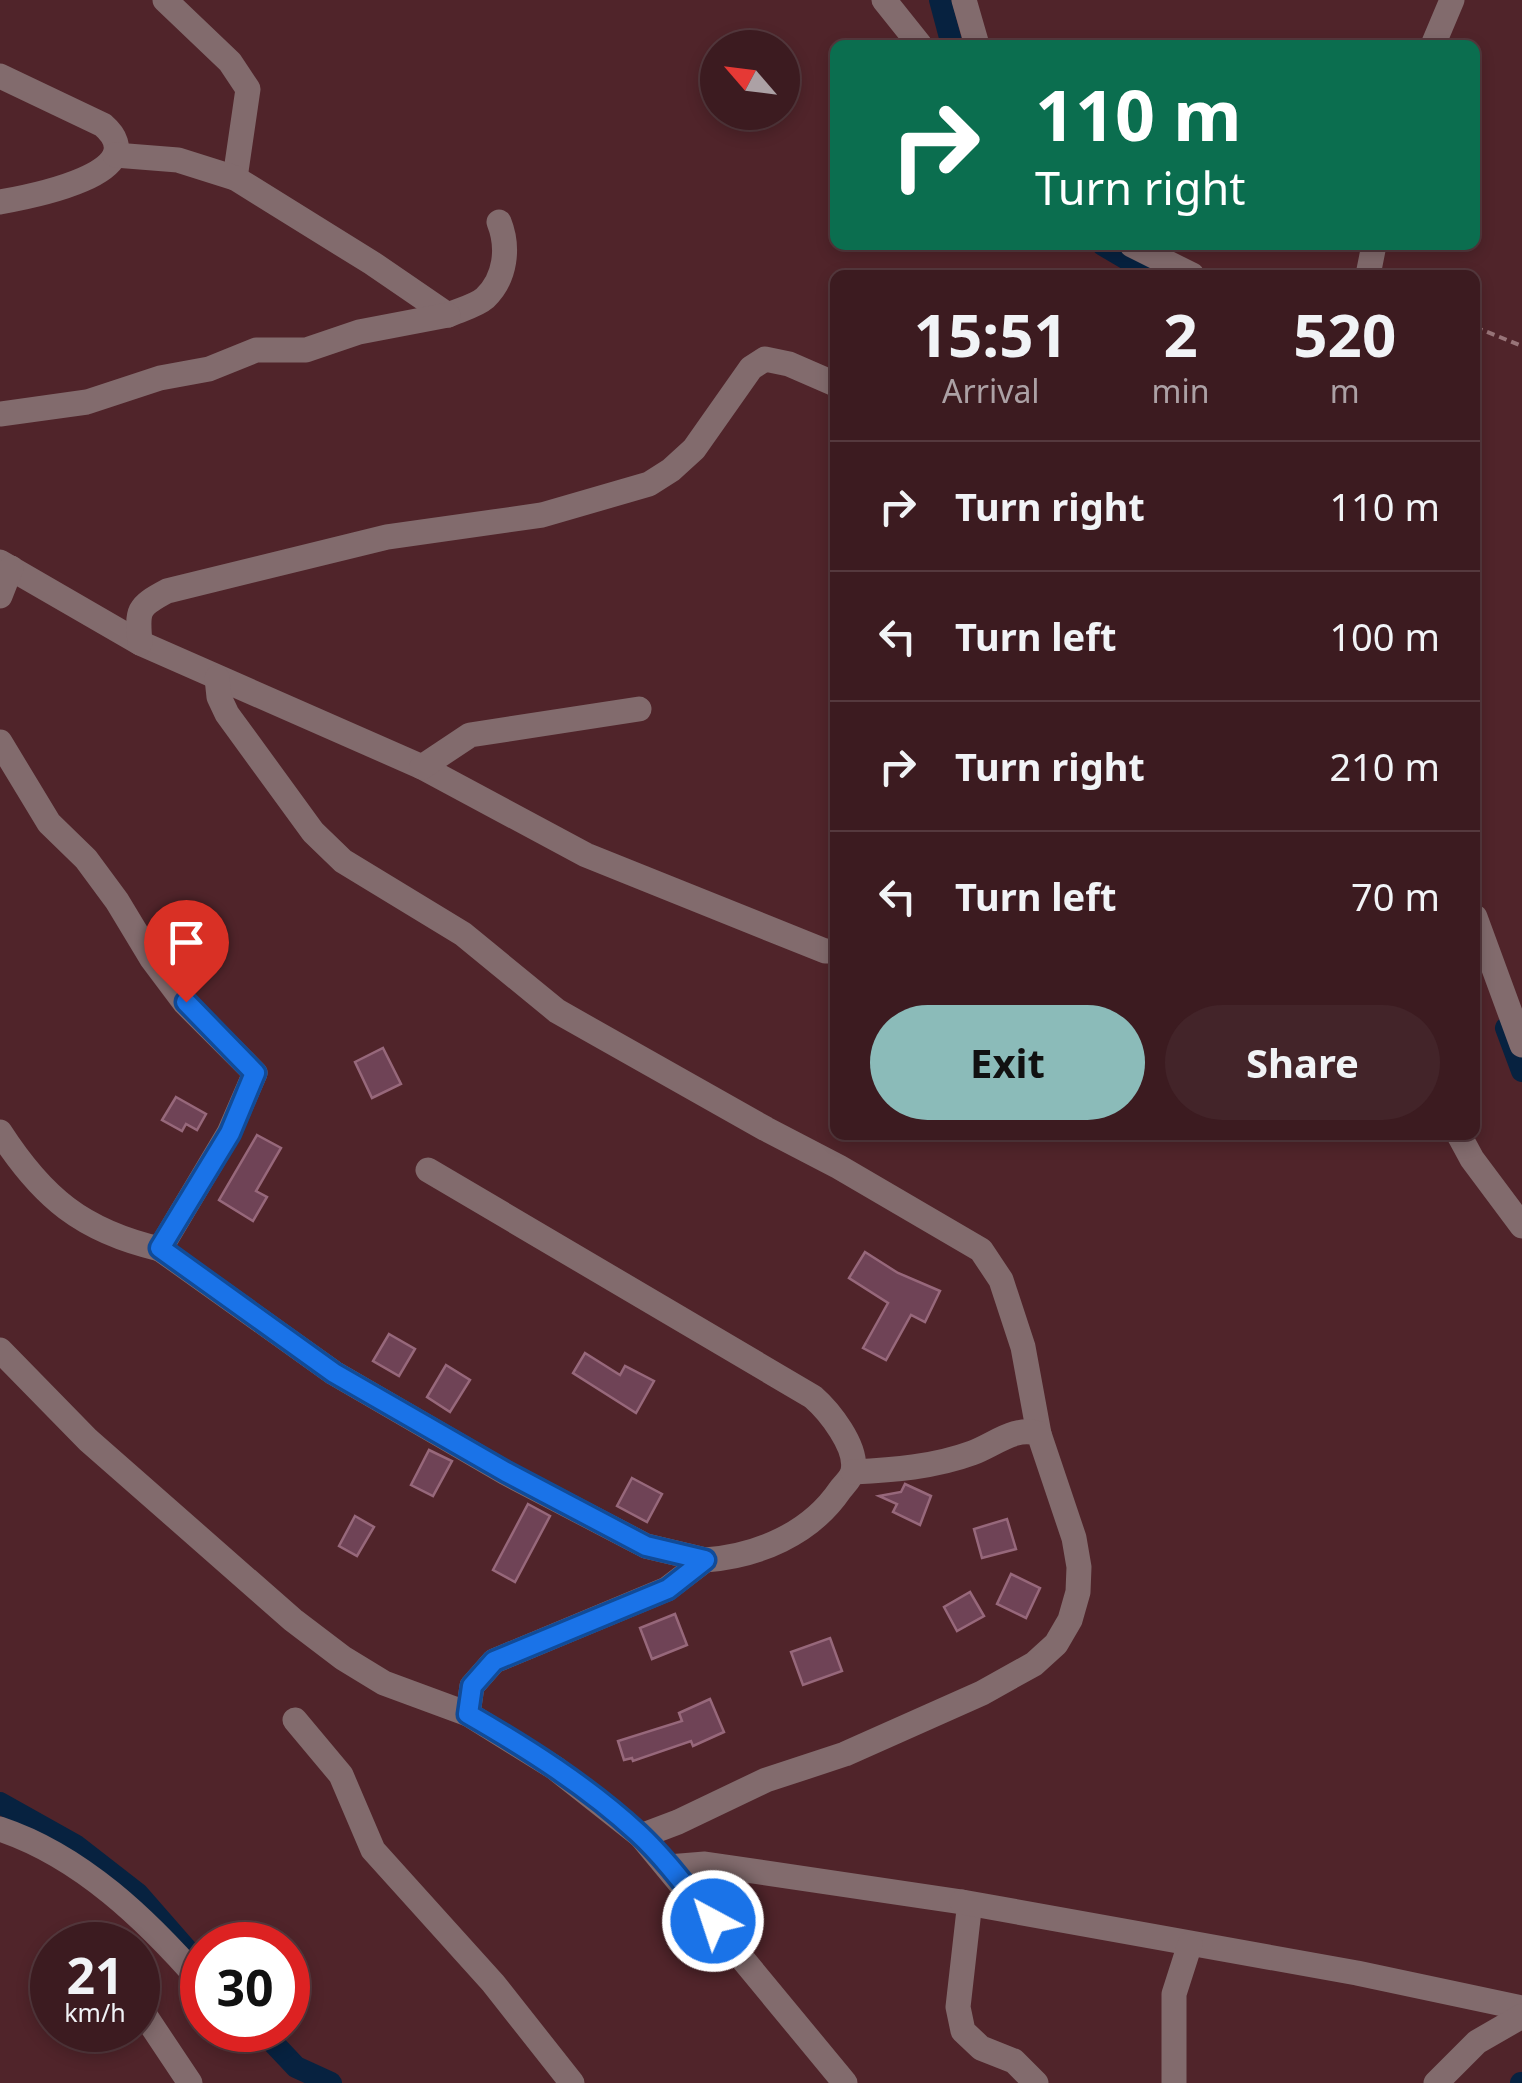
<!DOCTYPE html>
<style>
:root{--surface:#3c1b20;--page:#432429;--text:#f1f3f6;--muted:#aca1a5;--line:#55393e;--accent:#8bbbb9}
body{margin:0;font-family:"Noto Sans",sans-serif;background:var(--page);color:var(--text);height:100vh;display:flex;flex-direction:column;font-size:38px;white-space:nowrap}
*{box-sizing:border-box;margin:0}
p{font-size:32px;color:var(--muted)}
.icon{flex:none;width:55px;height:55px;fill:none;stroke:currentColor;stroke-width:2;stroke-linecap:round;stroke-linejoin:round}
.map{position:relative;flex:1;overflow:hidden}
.panel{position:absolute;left:830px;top:270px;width:650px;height:870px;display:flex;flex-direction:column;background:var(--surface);border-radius:15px;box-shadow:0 5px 15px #0003,0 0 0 2px var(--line)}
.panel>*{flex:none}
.hud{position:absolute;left:830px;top:40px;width:650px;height:210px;border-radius:15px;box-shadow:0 5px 15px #0003,0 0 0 2px var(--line);background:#0b6e4f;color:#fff;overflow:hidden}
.needle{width:65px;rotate:298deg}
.buttons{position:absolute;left:700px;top:30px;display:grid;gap:20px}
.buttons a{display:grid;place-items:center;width:100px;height:100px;border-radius:50%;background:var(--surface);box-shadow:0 5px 15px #0003,0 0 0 2px var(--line);font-size:50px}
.speed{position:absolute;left:30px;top:1922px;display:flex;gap:20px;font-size:50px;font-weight:700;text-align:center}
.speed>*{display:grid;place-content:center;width:130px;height:130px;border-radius:50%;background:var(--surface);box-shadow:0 5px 15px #0003,0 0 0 2px var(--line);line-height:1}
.speed small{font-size:25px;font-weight:400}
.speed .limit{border:15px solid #d22;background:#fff;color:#111}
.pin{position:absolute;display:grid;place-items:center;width:85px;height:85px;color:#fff;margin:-102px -42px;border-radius:50% 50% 50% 0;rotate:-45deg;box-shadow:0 0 10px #0007}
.pin .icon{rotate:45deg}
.me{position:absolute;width:110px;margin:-55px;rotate:320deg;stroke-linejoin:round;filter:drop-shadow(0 0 8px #0008)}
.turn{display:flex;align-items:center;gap:35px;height:210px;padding:0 40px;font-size:45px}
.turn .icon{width:130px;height:130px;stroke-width:2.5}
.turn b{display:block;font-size:70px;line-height:85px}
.eta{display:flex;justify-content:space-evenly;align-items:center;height:170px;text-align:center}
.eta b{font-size:60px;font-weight:700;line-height:70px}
.primary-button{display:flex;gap:20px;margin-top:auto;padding:20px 40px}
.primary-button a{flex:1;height:115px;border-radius:60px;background:var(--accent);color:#111;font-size:40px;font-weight:700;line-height:115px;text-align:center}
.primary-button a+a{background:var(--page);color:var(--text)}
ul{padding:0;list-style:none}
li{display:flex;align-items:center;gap:30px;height:130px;padding:0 40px;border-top:2px solid var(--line)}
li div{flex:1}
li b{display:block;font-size:38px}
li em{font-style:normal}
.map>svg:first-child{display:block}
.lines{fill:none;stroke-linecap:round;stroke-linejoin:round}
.canal{stroke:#072240;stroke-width:22}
.building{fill:#6f4356;stroke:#97687b;stroke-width:2.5}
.path{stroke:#987478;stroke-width:4;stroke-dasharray:8 5;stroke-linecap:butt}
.minor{stroke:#826b6d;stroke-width:25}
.route-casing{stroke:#114b97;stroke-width:25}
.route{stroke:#1a73e8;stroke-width:18}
</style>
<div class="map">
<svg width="1522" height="2083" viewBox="0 0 1522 2083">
<rect width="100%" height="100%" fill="#50242a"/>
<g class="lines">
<g class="canal">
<path d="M940 0 952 45"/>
<path d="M1103 245 1154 275"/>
<path d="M1506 1028 1522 1071"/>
<path d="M0 1803 75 1845 138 1894 187 1950"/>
<path d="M261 2030 296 2067 331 2083"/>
<path d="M1521 2083H1522"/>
</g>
</g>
<g class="building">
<path d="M383 1048 401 1084 372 1098 355 1062Z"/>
<path d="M176 1097 206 1114 197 1130 186 1124 182 1131 162 1120Z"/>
<path d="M257 1135 281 1148 256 1191 267 1197 253 1221 219 1200Z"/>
<path d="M865 1252 898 1273 940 1291 925 1322 911 1315 886 1360 863 1348 888 1303 849 1278Z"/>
<path d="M389 1334 415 1349 399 1376 373 1361Z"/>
<path d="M585 1353 620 1375 625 1366 654 1381 636 1413 573 1373Z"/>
<path d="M446 1365 470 1380 450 1412 427 1397Z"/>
<path d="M429 1450 452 1461 433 1496 411 1485Z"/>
<path d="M632 1478 662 1494 647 1522 617 1506Z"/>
<path d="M905 1484 931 1496 920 1525 893 1512 897 1504 879 1496 901 1492Z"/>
<path d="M528 1504 550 1516 515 1582 493 1570Z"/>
<path d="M355 1516 374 1527 357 1556 339 1546Z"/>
<path d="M1007 1519 1016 1549 982 1558 974 1529Z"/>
<path d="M1011 1574 1040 1588 1026 1618 997 1604Z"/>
<path d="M970 1592 984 1616 957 1631 944 1607Z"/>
<path d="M675 1614 687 1645 652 1659 640 1628Z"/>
<path d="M830 1638 842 1671 803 1685 791 1652Z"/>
<path d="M710 1699 724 1732 693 1746 691 1741 633 1761 632 1758 624 1760 618 1741 682 1721 679 1713Z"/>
</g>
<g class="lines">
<path class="path" d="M1475 327 1522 346"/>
<g class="minor">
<path d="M165 0 230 62 248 89 235 178"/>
<path d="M884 0 920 45"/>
<path d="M964 0 977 45"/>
<path d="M1433 45 1452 0"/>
<path d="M0 76 103 125C158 173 28 197 0 202"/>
<path d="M115 155 178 160 235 178 372 263 448 315C459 310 476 306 485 298 506 278 509 247 499 222"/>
<path d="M1132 245 1192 275"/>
<path d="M1368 275 1374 245"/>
<path d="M0 414 87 402 160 378 209 369 256 350H306L359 332 448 315"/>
<path d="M0 562 140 643 422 767 586 855 825 951H835"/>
<path d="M0 596 11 568"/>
<path d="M140 643C137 610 137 607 167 591L387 537 542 515 649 484 671 470 694 449 751 368 765 359 789 364 835 384"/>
<path d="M217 678 219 697 227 714 313 832 343 861 463 934 557 1011 766 1129 839 1167 981 1250 1001 1280 1023 1347 1039 1434"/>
<path d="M0 742 49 823 86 859 117 901 152 959 185 1003 255 1073 229 1133 160 1249C82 1231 42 1197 0 1132"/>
<path d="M422 767 470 735 639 709"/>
<path d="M1475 917 1522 1045"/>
<path d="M1459 1135 1472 1159 1522 1226"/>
<path d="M428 1170 813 1397C829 1411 858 1447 853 1471 852 1477 844 1485 840 1490 810 1534 758 1556 705 1560"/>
<path d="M160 1249 334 1373 506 1473 646 1546 705 1560 667 1589 494 1661 472 1686 468 1714 555 1768 641 1836 845 2083"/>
<path d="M0 1350 88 1440 293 1620 343 1658 384 1683 468 1714"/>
<path d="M295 1720 341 1775 373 1850 493 1983 572 2083"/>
<path d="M0 1829C81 1856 147 1920 202 1983"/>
<path d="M641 1836 678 1822 766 1780 845 1754 982 1693 1034 1664 1056 1644 1070 1620 1078 1592 1079 1567 1074 1538 1039 1434C1016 1425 994 1445 972 1453 934 1467 893 1470 853 1472"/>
<path d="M668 1867 705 1864 962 1902 969 1910 958 2007 963 2031 981 2048 1014 2061 1036 2083"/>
<path d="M962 1902 1357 1973 1522 2008"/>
<path d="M144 2014 190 2083"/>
<path d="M1174 2083V1994L1190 1944"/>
<path d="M1436 2083 1477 2042 1522 2016"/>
</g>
</g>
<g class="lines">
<defs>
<path id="route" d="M186 1002 255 1073 230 1133 160 1248 334 1373 506 1472 646 1546 705 1560 668 1589 494 1661 472 1686 468 1714C527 1748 587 1786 638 1833 666 1859 689 1891 713 1921"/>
</defs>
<use href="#route" class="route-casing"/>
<use href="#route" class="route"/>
</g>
</svg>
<div class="buttons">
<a><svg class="needle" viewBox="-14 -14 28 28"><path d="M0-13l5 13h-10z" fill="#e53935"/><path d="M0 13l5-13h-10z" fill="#aca1a5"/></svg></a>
</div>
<div class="speed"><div>21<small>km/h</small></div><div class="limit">30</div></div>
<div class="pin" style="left:186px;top:1002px;background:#d93025"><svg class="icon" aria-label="arrive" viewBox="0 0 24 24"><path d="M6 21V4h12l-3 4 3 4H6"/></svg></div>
<svg class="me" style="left:713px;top:1921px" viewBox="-20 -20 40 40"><circle r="17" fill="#1a73e8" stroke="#fff" stroke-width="3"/><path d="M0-11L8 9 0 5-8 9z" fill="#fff"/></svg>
<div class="hud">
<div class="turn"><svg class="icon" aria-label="right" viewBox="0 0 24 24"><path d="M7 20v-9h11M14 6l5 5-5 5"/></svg><div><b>110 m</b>Turn right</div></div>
</div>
<section class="panel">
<div class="eta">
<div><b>15:51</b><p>Arrival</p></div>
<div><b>2</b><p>min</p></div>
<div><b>520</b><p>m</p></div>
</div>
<ul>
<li><svg class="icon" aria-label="right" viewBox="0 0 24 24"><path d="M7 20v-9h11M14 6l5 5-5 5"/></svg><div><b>Turn right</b></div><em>110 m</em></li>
<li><svg class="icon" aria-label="left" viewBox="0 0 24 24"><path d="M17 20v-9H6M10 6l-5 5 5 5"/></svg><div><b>Turn left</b></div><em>100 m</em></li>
<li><svg class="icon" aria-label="right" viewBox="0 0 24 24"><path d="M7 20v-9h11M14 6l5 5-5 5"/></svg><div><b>Turn right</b></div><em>210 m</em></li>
<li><svg class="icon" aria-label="left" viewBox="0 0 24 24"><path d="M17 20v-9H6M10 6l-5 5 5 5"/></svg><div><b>Turn left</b></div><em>70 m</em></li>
</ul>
<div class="primary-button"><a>Exit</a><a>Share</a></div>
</section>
</div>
